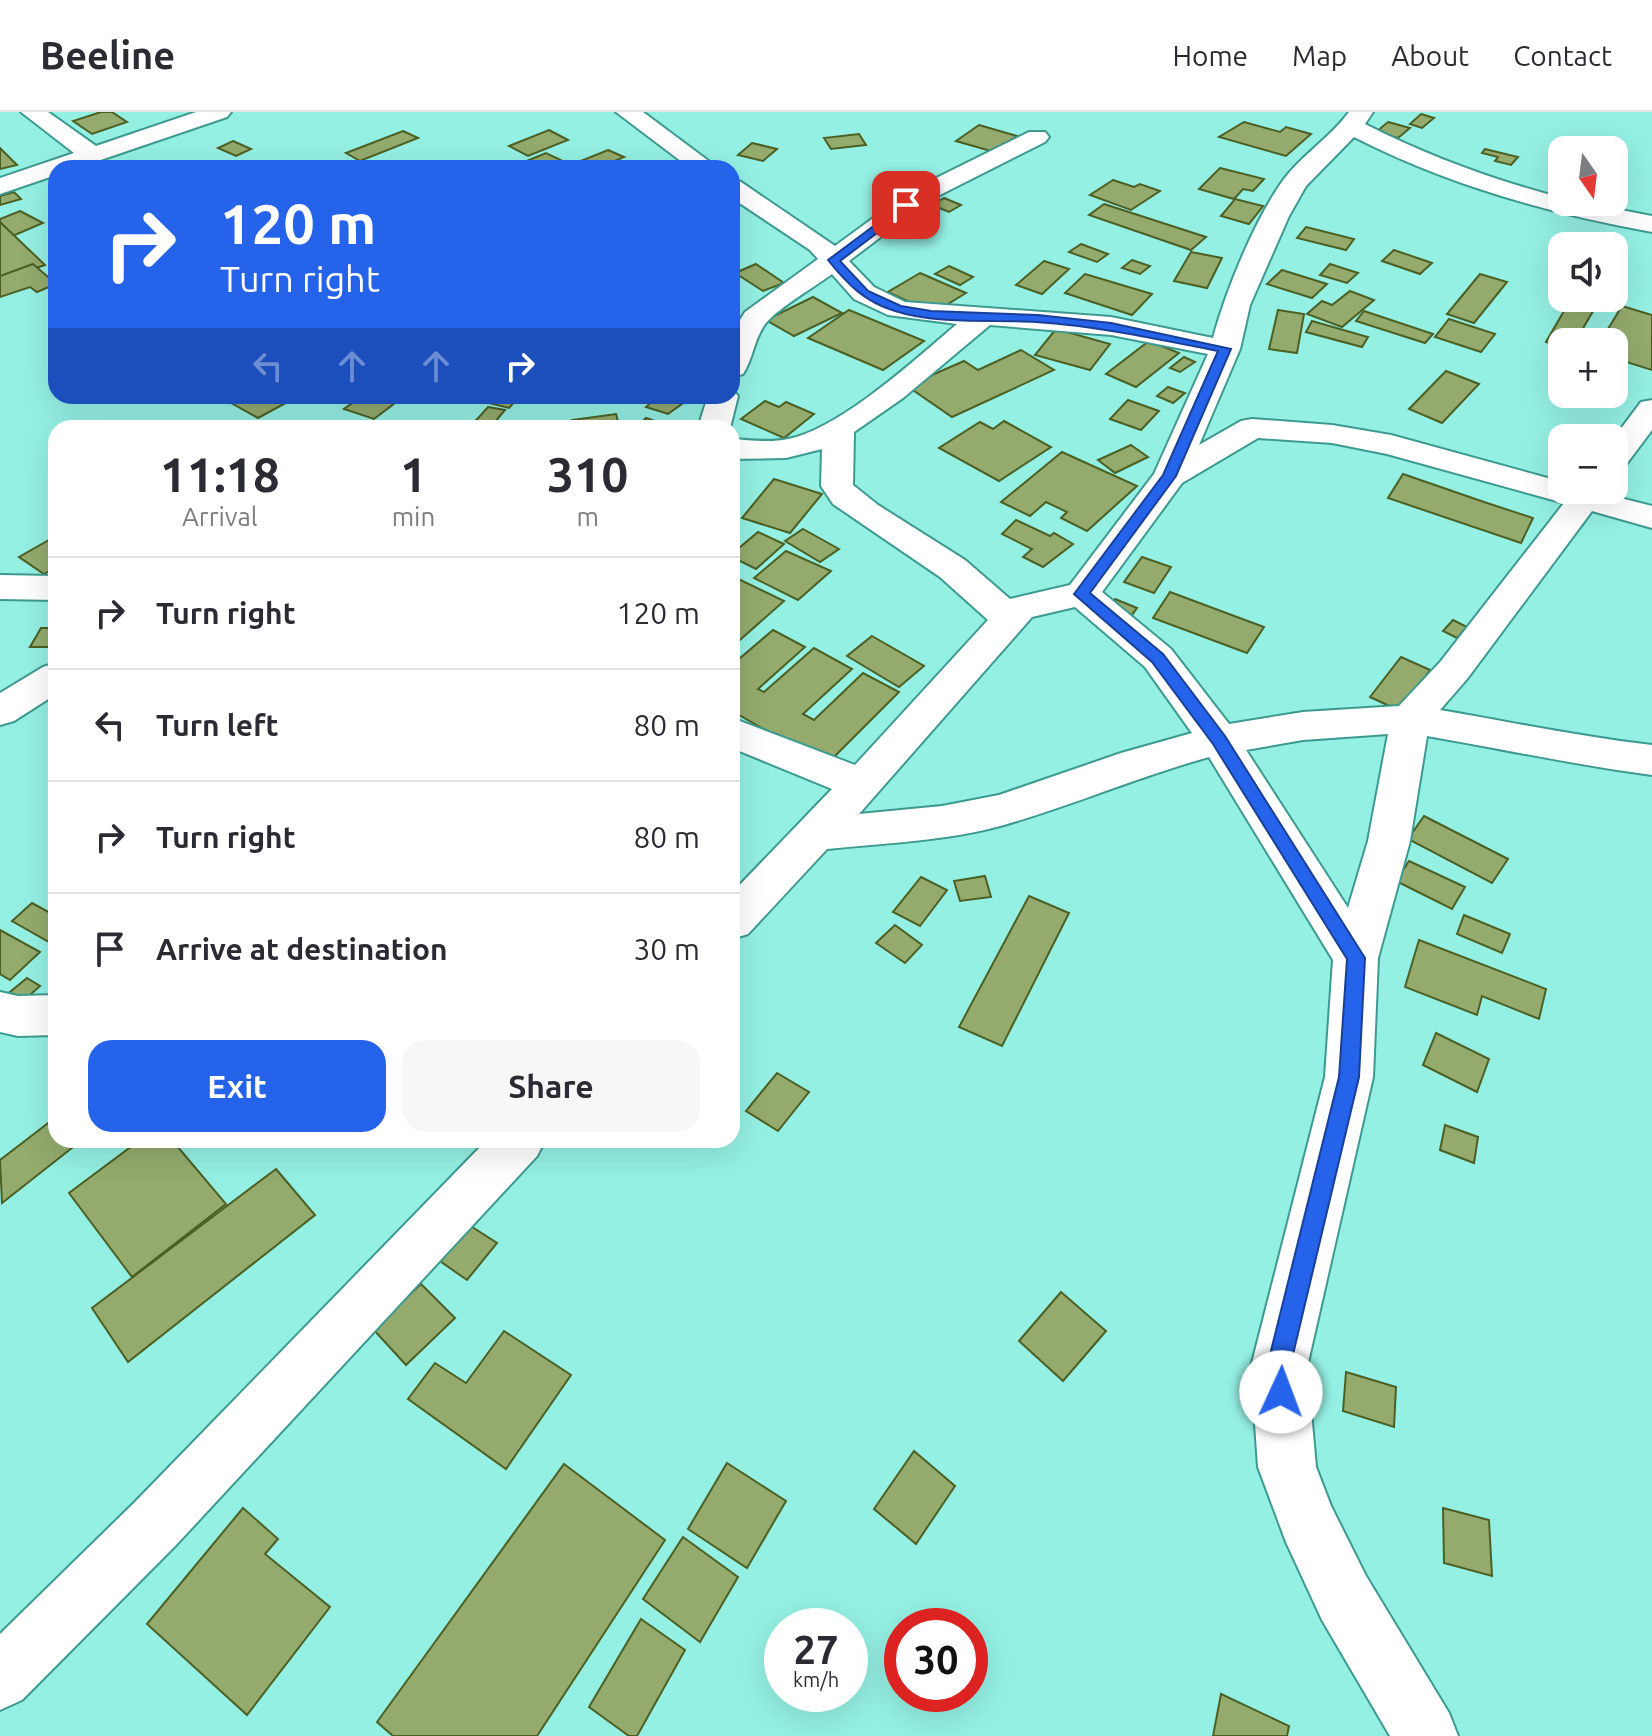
<!DOCTYPE html>
<meta charset="utf-8">
<style>
:root{--surface:#fff;--page:#f7f7f7;--text:#2b2b33;--muted:#7c7c81;--line:#e1e1e2;--accent:#2563eb}
body{margin:0;font-family:Ubuntu,sans-serif;background:var(--page);color:var(--text);height:100vh;display:flex;flex-direction:column;font-size:30px;white-space:nowrap}
*{box-sizing:border-box;margin:0}
p{font-size:26px;color:var(--muted)}
.icon{flex:none;width:44px;height:44px;fill:none;stroke:currentColor;stroke-width:2;stroke-linecap:round;stroke-linejoin:round}
.map{position:relative;flex:1;overflow:hidden}
.panel{position:absolute;left:48px;top:308px;width:692px;height:728px;display:flex;flex-direction:column;background:var(--surface);border-radius:24px;box-shadow:0 8px 32px #0002}
.panel>*{flex:none}
.hud{position:absolute;left:48px;top:48px;width:692px;height:244px;border-radius:24px;box-shadow:0 8px 32px #0002;background:#2563eb;color:#fff;overflow:hidden}
.needle{width:52px;rotate:166deg}
.tools{position:absolute;left:1548px;top:24px;display:grid;gap:16px}
.tools a{display:grid;place-items:center;width:80px;height:80px;border-radius:16px;background:var(--surface);box-shadow:0 8px 32px #0002;font-size:40px}
.speed{position:absolute;left:764px;top:1496px;display:flex;gap:16px;font-size:40px;font-weight:700;text-align:center}
.speed>*{display:grid;place-content:center;width:104px;height:104px;border-radius:50%;background:var(--surface);box-shadow:0 8px 32px #0002;line-height:1}
.speed small{font-size:20px;font-weight:400}
.speed .limit{border:12px solid #d22;background:#fff;color:#111}
.pin{position:absolute;display:grid;place-items:center;width:68px;height:68px;color:#fff;margin:-34px;border-radius:16px;box-shadow:0 4px 12px #0006}
.me{position:absolute;width:88px;margin:-44px;rotate:2deg;stroke-linejoin:round;filter:drop-shadow(0 0 6px #0008)}
.turn{display:flex;align-items:center;gap:28px;height:168px;padding:0 40px;font-size:36px}
.turn .icon{width:104px;height:104px;stroke-width:2.5}
.turn b{display:block;font-size:56px;line-height:68px}
.lanes{display:flex;align-items:center;height:76px;padding:0 40px;background:#0003;justify-content:center;gap:40px;direction:ltr}
.lanes .off{opacity:.35}
.eta{display:flex;justify-content:space-evenly;align-items:center;height:136px;text-align:center}
.eta b{font-size:48px;font-weight:700;line-height:56px}
.action{display:flex;gap:16px;margin-top:auto;padding:16px 40px}
.action a{flex:1;height:92px;border-radius:24px;background:var(--accent);color:#fff;font-size:32px;font-weight:700;line-height:92px;text-align:center}
.action a+a{background:var(--page);color:var(--text)}
ul{padding:0;list-style:none}
li{display:flex;align-items:center;gap:24px;height:112px;padding:0 40px;border-top:2px solid var(--line)}
li div{flex:1}
li b{display:block;font-size:30px}
li em{font-style:normal}
header{display:flex;align-items:center;gap:48px;box-sizing:border-box;height:112px;padding:0 40px;background:var(--surface);border-bottom:2px solid var(--line)}
header strong{font-size:38px}
nav{display:flex;gap:44px;margin-inline-start:auto;font-size:28px}
.map>svg:first-child{display:block}
.building{fill:#94ab6d;stroke:#4c6024;stroke-width:2}
.lines{fill:none;stroke-linecap:round;stroke-linejoin:round}
.minor-casing{stroke:#3d9a90;stroke-width:4}
.minor{fill:#fff;fill-rule:evenodd}
.route{fill:#2563eb;stroke:#184099;stroke-width:2}
</style>
<header>
<strong>Beeline</strong>
<nav><a>Home</a><a>Map</a><a>About</a><a>Contact</a></nav>
</header>
<div class="map">
<svg width="1652" height="1624" viewBox="0 0 1652 1624">
<rect width="100%" height="100%" fill="#95f0e4"/>
<g class="building">
<path d="M101 0H112L127 10 92 22 73 9Z"/>
<path d="M1421 2 1434 6 1422 16 1410 12Z"/>
<path d="M1244 10 1280 20 1286 15 1311 22 1286 44 1219 25Z"/>
<path d="M1388 10 1410 16 1398 26 1376 20Z"/>
<path d="M979 13 1017 24 994 40 956 29Z"/>
<path d="M549 18 568 28 528 44 509 34Z"/>
<path d="M403 19 418 26 360 49 346 41Z"/>
<path d="M859 22 866 33 831 37 824 26Z"/>
<path d="M233 29 251 37 236 44 218 36Z"/>
<path d="M752 31 777 37 763 49 738 43Z"/>
<path d="M0 36 17 53 0 57Z"/>
<path d="M1485 37 1518 45 1511 53 1495 49 1498 45 1482 41Z"/>
<path d="M608 38 624 45 599 56H531L522 51 546 41 571 53Z"/>
<path d="M1220 56 1264 67 1253 79 1243 77 1234 87 1199 77Z"/>
<path d="M1113 68 1134 75 1140 72 1160 79 1131 98 1090 83Z"/>
<path d="M14 80 21 87 0 93V84Z"/>
<path d="M944 86 961 93 949 100 932 93Z"/>
<path d="M1235 87 1263 94 1249 112 1221 104Z"/>
<path d="M1104 92 1206 125 1191 138 1089 103Z"/>
<path d="M20 99 43 111 3 128 0 126V107Z"/>
<path d="M0 110 45 153 0 168Z"/>
<path d="M1306 115 1354 127 1346 138 1297 126Z"/>
<path d="M1081 132 1108 142 1097 150 1069 140Z"/>
<path d="M1394 138 1432 151 1420 162 1382 149Z"/>
<path d="M1191 140 1222 146 1207 176 1174 169Z"/>
<path d="M1132 148 1150 154 1140 162 1122 156Z"/>
<path d="M1044 149 1069 157 1042 182 1016 173Z"/>
<path d="M33 152 56 172 37 180 30 175 0 185V164Z"/>
<path d="M756 152 784 171 763 179 735 161Z"/>
<path d="M1330 152 1358 161 1347 171 1320 163Z"/>
<path d="M949 154 973 165 960 173 935 162Z"/>
<path d="M1282 158 1327 172 1312 186 1267 172Z"/>
<path d="M920 161 966 181 933 201 888 180Z"/>
<path d="M1085 162 1152 182 1132 203 1065 181Z"/>
<path d="M1480 162 1507 170 1474 211 1447 202Z"/>
<path d="M1350 179 1374 188 1342 215 1307 202 1322 189 1332 193Z"/>
<path d="M813 185 842 201 794 224 766 208Z"/>
<path d="M1571 187 1596 194 1575 230H1562V235L1546 230Z"/>
<path d="M1622 194 1652 203V258L1614 246V230H1600Z"/>
<path d="M849 198 924 229 883 258 808 226Z"/>
<path d="M1278 198 1304 202 1297 241 1269 237Z"/>
<path d="M1364 199 1433 222 1425 231 1356 209Z"/>
<path d="M1449 207 1495 222 1481 240 1435 225Z"/>
<path d="M1312 209 1368 225 1362 235 1306 220Z"/>
<path d="M1056 217 1110 232 1090 258 1035 243Z"/>
<path d="M1149 229 1179 241 1136 275 1106 262Z"/>
<path d="M1021 238 1054 258 952 305 907 274 964 249 978 258Z"/>
<path d="M1184 245 1195 250 1180 260 1170 256Z"/>
<path d="M1446 259 1479 272 1442 311 1409 297Z"/>
<path d="M1168 275 1185 281 1173 291 1157 284Z"/>
<path d="M229 284H287L293 287 258 306 224 287Z"/>
<path d="M362 284H375L395 291 374 307 344 297Z"/>
<path d="M460 284H520L509 296Z"/>
<path d="M658 284H670L686 289 668 302 646 295Z"/>
<path d="M1128 288 1159 299 1141 318 1110 307Z"/>
<path d="M765 289 779 295 786 290 814 302 784 326 741 307Z"/>
<path d="M488 295 505 298 490 316H469Z"/>
<path d="M616 302 620 316H574L572 308Z"/>
<path d="M646 306 669 314 676 316 639 313Z"/>
<path d="M1004 309 1051 335 999 369 939 336 980 310 993 317Z"/>
<path d="M1131 333 1148 345 1115 361 1098 348Z"/>
<path d="M1062 340 1137 374 1087 419 1061 406 1067 400 1046 390 1030 404 1001 390Z"/>
<path d="M1403 362 1487 391 1533 406 1521 431 1388 386Z"/>
<path d="M774 367 822 382 790 421 742 406Z"/>
<path d="M1016 408 1050 424 1054 421 1073 432 1043 455 1023 445 1032 437 1002 422Z"/>
<path d="M803 417 839 437 820 450 785 429Z"/>
<path d="M758 420 784 432 756 457 732 445V442Z"/>
<path d="M56 424V455L44 462 19 445Z"/>
<path d="M786 439 831 459 798 488 754 466Z"/>
<path d="M1142 445 1171 455 1154 481 1124 470Z"/>
<path d="M732 464 784 489 732 535Z"/>
<path d="M1170 480 1264 515 1247 541 1153 506Z"/>
<path d="M1115 487 1137 496 1132 503 1110 494Z"/>
<path d="M1453 508 1467 515 1457 526 1443 519Z"/>
<path d="M41 516H56V524L50 535H30Z"/>
<path d="M773 518 805 535 758 577 764 580 814 536 852 557 803 602 814 608 863 561 899 580 826 653 732 599V553Z"/>
<path d="M872 524 924 554 899 575 847 544Z"/>
<path d="M1401 545 1430 558 1400 599 1370 585Z"/>
<path d="M1424 704 1508 747 1492 771 1408 727Z"/>
<path d="M1409 749 1465 775 1452 797 1396 769Z"/>
<path d="M985 764 991 785 960 789 954 769Z"/>
<path d="M921 765 947 778 920 814 893 800Z"/>
<path d="M1029 784 1069 801 1002 934 959 915Z"/>
<path d="M32 791 56 804V834L12 809Z"/>
<path d="M1464 803 1510 822 1502 841 1457 822Z"/>
<path d="M895 813 922 833 905 851 876 831Z"/>
<path d="M0 818 40 840 10 868 0 862Z"/>
<path d="M1419 828 1546 877 1539 907 1482 884 1477 903 1405 875Z"/>
<path d="M27 866 40 874 18 894 4 885Z"/>
<path d="M1436 921 1489 947 1477 980 1423 953Z"/>
<path d="M777 961 809 980 778 1019 746 999Z"/>
<path d="M56 1005V1028H82L2 1091 0 1048Z"/>
<path d="M1445 1013 1478 1025 1474 1051 1440 1038Z"/>
<path d="M140 1028H172L226 1092 132 1165 69 1081Z"/>
<path d="M276 1057 315 1103 128 1250 92 1196Z"/>
<path d="M466 1111 497 1131 467 1168 437 1147Z"/>
<path d="M421 1172 455 1206 406 1253 373 1217Z"/>
<path d="M1061 1180 1106 1219 1063 1269 1019 1229Z"/>
<path d="M504 1219 571 1263 506 1357 408 1287 435 1251 466 1271Z"/>
<path d="M1346 1260 1396 1275 1394 1315 1343 1299Z"/>
<path d="M914 1339 955 1374 916 1432 874 1397Z"/>
<path d="M727 1351 786 1389 747 1456 688 1417Z"/>
<path d="M564 1352 665 1428 537 1624H393L377 1610Z"/>
<path d="M243 1396 278 1427 265 1442 330 1495 247 1603 147 1512Z"/>
<path d="M1443 1396 1489 1408 1492 1464 1444 1451Z"/>
<path d="M683 1425 738 1465 700 1530 643 1487Z"/>
<path d="M641 1507 685 1538 637 1624H629L589 1595Z"/>
<path d="M1221 1582 1289 1614 1287 1624H1213Z"/>
</g>
<g class="lines">
<defs>
<g id="minor">
<path d="M21 0H48L96 34 196 0H231L227 5 77 56H56V63L0 82V66L74 41Z"/>
<path d="M616 0H643L718 56H690Z"/>
<path d="M1349 0H1373L1365 12C1428 44 1493 68 1562 86V90H1580L1652 104V120C1548 101 1448 73 1354 25L1306 74 1289 104 1250 193 1240 237 1199 333 1241 309 1252 307 1332 313 1391 323 1562 370V378H1607L1605 382 1652 394V416L1592 399 1467 567 1440 598C1511 610 1581 625 1652 633V663C1576 653 1502 637 1427 624L1410 729 1378 846 1373 965 1307 1255 1316 1355 1331 1394 1366 1464 1449 1601 1458 1624H1390L1322 1508 1286 1430 1258 1355 1251 1255 1325 965 1333 848 1209 645C1140 664 1074 693 1004 713 947 729 886 731 827 737L748 822 732 827V781L832 677 732 636V606L855 653 988 508 940 465 833 392 821 374 822 337 786 346 732 347V327C750 328 770 331 788 327 840 317 917 246 957 212L888 203 854 187 832 162C813 176 781 194 766 211 754 226 753 247 743 262L732 265V221L745 200 818 147 810 138 732 86V67L741 70 835 134 910 79 1029 20H1045L1049 25 1045 30 928 89 849 149 874 175 905 190 1111 205 1213 226C1226 178 1255 107 1284 67 1303 42 1331 25 1349 0ZM990 213 1111 223 1208 242 1154 362 1070 473 1010 487 965 448 878 393 853 373 854 320 903 286ZM1258 326 1332 331 1387 342 1564 391 1441 549 1399 594 1303 600 1229 612 1171 537 1102 480 1182 371ZM1075 495 1145 555 1192 621 1121 641 999 683 942 694 859 702 1032 505ZM1388 622 1368 729 1348 796 1246 638 1303 628Z"/>
<path d="M732 277 738 284 730 316H698L708 284H732Z"/>
<path d="M1652 288V318L1625 354 1614 357V326L1641 290Z"/>
<path d="M0 463 56 464V488L0 487Z"/>
<path d="M56 551V582L14 609 0 613V581L43 555Z"/>
<path d="M0 880 18 884 56 883V923L18 924 0 920Z"/>
<path d="M487 1028H545L537 1044 177 1432 22 1588 0 1598V1522L135 1390Z"/>
</g>
</defs>
<use href="#minor" class="minor-casing"/>
<use href="#minor" class="minor"/>
</g>
<path class="route" d="M906 90 911 93 910 96 840 149 868 179 901 194 931 199 1038 203 1111 211 1231 237 1176 364 1090 481 1163 542 1225 624 1365 846 1359 965 1290 1255 1292 1280 1289 1288 1281 1292 1273 1288 1267 1255 1339 965 1347 847 1213 632 1152 550 1074 482 1163 363 1218 239C1157 227 1097 214 1036 210 990 207 939 213 895 199 865 190 847 172 828 148Z"/>
</svg>
<div class="tools">
<a><svg class="needle" viewBox="-14 -14 28 28"><path d="M0-13l5 13h-10z" fill="#e53935"/><path d="M0 13l5-13h-10z" fill="#7c7c81"/></svg></a>
<a><svg class="icon" aria-label="sound" viewBox="0 0 24 24"><path d="M4 9h4l5-4v14l-5-4H4zM17 9q2 3 0 6"/></svg></a>
<a>+</a>
<a>−</a>
</div>
<div class="speed"><div>27<small>km/h</small></div><div class="limit">30</div></div>
<div class="pin" style="left:906px;top:93px;background:#d93025"><svg class="icon" aria-label="arrive" viewBox="0 0 24 24"><path d="M6 21V4h12l-3 4 3 4H6"/></svg></div>
<svg class="me" style="left:1281px;top:1280px" viewBox="-20 -20 40 40"><circle r="19" fill="#fff"/><path d="M0-13L10 11 0 6-10 11z" fill="#2563eb"/></svg>
<div class="hud">
<div class="turn"><svg class="icon" aria-label="right" viewBox="0 0 24 24"><path d="M7 20v-9h11M14 6l5 5-5 5"/></svg><div><b>120 m</b>Turn right</div></div>
<div class="lanes"><svg class="icon off" aria-label="left" viewBox="0 0 24 24"><path d="M17 20v-9H6M10 6l-5 5 5 5"/></svg><svg class="icon off" aria-label="ahead" viewBox="0 0 24 24"><path d="M12 20V5M6 11l6-6 6 6"/></svg><svg class="icon off" aria-label="ahead" viewBox="0 0 24 24"><path d="M12 20V5M6 11l6-6 6 6"/></svg><svg class="icon" aria-label="right" viewBox="0 0 24 24"><path d="M7 20v-9h11M14 6l5 5-5 5"/></svg></div>
</div>
<section class="panel">
<div class="eta">
<div><b>11:18</b><p>Arrival</p></div>
<div><b>1</b><p>min</p></div>
<div><b>310</b><p>m</p></div>
</div>
<ul>
<li><svg class="icon" aria-label="right" viewBox="0 0 24 24"><path d="M7 20v-9h11M14 6l5 5-5 5"/></svg><div><b>Turn right</b></div><em>120 m</em></li>
<li><svg class="icon" aria-label="left" viewBox="0 0 24 24"><path d="M17 20v-9H6M10 6l-5 5 5 5"/></svg><div><b>Turn left</b></div><em>80 m</em></li>
<li><svg class="icon" aria-label="right" viewBox="0 0 24 24"><path d="M7 20v-9h11M14 6l5 5-5 5"/></svg><div><b>Turn right</b></div><em>80 m</em></li>
<li><svg class="icon" aria-label="arrive" viewBox="0 0 24 24"><path d="M6 21V4h12l-3 4 3 4H6"/></svg><div><b>Arrive at destination</b></div><em>30 m</em></li>
</ul>
<div class="action"><a>Exit</a><a>Share</a></div>
</section>
</div>
